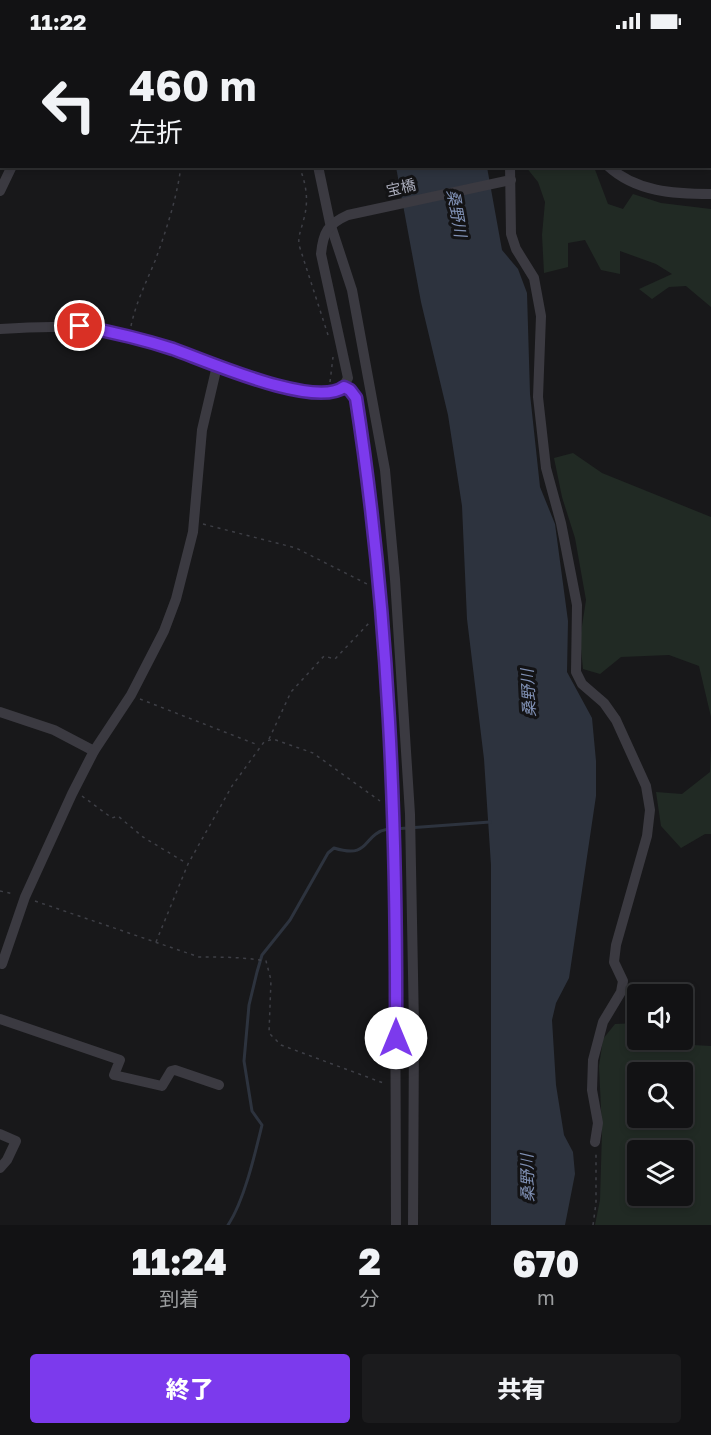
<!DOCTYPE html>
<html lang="ja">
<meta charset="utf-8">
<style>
:root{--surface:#121214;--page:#1b1b1d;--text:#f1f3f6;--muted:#9c9ea0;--line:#313234;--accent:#7c3aed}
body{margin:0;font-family:"Golos Text","Noto Sans JP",sans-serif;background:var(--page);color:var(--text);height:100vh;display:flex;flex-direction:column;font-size:22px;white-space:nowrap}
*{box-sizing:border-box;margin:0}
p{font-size:20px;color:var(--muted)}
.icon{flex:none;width:33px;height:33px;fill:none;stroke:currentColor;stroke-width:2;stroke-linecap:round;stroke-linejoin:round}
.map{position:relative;height:1183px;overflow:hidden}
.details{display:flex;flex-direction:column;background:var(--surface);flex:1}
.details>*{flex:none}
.top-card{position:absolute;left:0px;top:0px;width:711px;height:126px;box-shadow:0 3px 9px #0003,0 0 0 2px var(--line);background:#121214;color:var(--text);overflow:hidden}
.fabs{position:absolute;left:627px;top:942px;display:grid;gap:12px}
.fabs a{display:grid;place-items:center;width:66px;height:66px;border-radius:6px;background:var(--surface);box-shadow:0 3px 9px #0003,0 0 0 2px var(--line);font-size:30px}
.pin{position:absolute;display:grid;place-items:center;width:51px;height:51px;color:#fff;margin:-26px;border:3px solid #fff;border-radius:50%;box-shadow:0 2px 6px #0007}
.me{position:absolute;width:66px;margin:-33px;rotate:0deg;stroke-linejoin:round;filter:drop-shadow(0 0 4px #0008)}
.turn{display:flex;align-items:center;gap:21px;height:126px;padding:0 30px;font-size:27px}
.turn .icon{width:78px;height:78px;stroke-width:2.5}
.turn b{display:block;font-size:42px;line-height:51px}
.eta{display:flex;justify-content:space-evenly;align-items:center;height:102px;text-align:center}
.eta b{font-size:36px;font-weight:800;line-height:42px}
.primary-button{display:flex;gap:12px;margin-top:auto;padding:12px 30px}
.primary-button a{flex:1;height:69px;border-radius:6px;background:var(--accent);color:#fff;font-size:24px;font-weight:800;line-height:69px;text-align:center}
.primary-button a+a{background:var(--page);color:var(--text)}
.status{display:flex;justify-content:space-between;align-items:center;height:42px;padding:0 30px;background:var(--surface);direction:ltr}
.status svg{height:16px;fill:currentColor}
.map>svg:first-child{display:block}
.green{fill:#212a24;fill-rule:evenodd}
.water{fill:#2d333e}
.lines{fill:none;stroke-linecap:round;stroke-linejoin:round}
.stream{stroke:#2d333e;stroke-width:3}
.path{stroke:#3e3f46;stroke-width:1.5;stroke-dasharray:3 4.5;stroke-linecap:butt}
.minor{stroke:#3b3a41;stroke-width:10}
.route-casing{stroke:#51269a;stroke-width:15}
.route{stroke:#7c3aed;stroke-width:10}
.labels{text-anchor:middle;stroke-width:6;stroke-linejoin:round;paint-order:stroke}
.street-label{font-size:15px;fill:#a9abba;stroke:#131315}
.water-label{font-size:16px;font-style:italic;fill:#8091b5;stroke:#131315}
</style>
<div class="status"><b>11:22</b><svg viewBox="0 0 49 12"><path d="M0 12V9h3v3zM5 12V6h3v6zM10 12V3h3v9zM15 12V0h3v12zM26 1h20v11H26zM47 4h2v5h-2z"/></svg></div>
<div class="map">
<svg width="711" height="1183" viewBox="0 0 711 1183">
<rect width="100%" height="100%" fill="#18181a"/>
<g class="green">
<path d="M526 125H594L608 162 623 167 633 152 661 161 711 167V265L686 244 669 245 652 257 639 247 672 232 656 222 620 209V232L601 228 585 198 568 201V225L544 231 542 193 545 160 538 140Z"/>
<path d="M573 411 602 431 711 475V675L699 624 669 613 621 615 600 632 583 627 580 597 586 558 575 496 562 455 554 416Z"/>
<path d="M711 708V792H705L681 806 661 784 656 750 682 752 710 730Z"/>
<path d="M637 981 638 998 683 997 693 1003 711 1004V1183H595L600 1158 602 1089 599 1024 603 997 615 982ZM638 1030H682V1076H638ZM638 1108H682V1154H638Z"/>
</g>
<path class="water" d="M396 125H487L502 208 518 227 527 251 530 352 540 445 555 482 568 579 567 630 592 676 596 719V754L569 936 556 961 552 978 556 1043 564 1093 573 1110 575 1132 565 1183H491V823L484 717 467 577 462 464 448 373 421 260Z"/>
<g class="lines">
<g class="stream">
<path d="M394 787 490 780"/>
<path d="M228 1183C244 1159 255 1112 262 1083L252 1069 244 1019 249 963 257 930 262 913 290 878 328 811 334 806C372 818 361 792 388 787"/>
</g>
<g class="path">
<path d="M261 0 262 2"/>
<path d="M181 2V0"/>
<path d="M299 124C307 144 309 160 303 180 301 188 298 194 299 203L328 293"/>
<path d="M131 284C136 260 146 241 155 219 166 189 177 156 181 124"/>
<path d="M330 340 333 315"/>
<path d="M203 482 296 506 367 542"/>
<path d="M140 657 258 703"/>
<path d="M269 697 291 650 324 614 335 617 370 580"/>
<path d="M82 754 112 776 118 774 143 795 186 821"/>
<path d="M0 849 14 852"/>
<path d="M35 859 199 915C221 915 243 915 266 919L271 938 269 991 281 1003 386 1042"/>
<path d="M156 900 188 822 232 744 264 700 273 697 313 711 380 759"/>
<path d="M593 1183 596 1161V1109"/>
</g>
<g class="minor">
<path d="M274 0 275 2"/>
<path d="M286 0V2"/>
<path d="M496 0V2"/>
<path d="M602 0 603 2"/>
<path d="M64 2V0"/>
<path d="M318 124 330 181 352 248 385 428 395 537 410 772 414 985 413 1183"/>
<path d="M510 124 511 192 516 207 534 236 541 274 538 355 546 426 561 481 577 563 576 630 582 642 604 661 616 678 646 744 650 768 647 794 616 903 614 920 623 939 621 950 603 980 593 1018 592 1048 598 1081 595 1100"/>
<path d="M608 124C636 150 674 152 711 152"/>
<path d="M0 149 12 124"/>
<path d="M0 287C44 284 84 283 127 293 167 302 306 364 337 350 343 347 345 341 348 336L321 212C323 190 328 182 348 173L511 138"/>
<path d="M344 345 350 348 356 356C398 630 395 907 396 1183"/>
<path d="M0 670 54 688 94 709"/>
<path d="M2 922 25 855 72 752 94 709 131 653 164 589 176 557 193 490 202 388 217 324"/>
<path d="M0 977 120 1018 114 1033 162 1044 171 1029 175 1028 219 1043"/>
<path d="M0 1092 16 1099 7 1118 0 1126"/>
</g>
</g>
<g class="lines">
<defs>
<path id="route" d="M80 284C112 290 142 297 173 307 207 319 315 367 344 345L350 348 356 356C389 567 397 783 396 996"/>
</defs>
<use href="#route" class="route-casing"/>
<use href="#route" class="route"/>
</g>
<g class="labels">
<g class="street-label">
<text transform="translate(401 146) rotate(-13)" y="5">宝橋</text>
</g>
<g class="water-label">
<text transform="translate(457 171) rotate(80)" y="6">桑野川</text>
<text transform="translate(528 651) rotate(-93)" y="6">桑野川</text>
<text transform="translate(527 1136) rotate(-91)" y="6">桑野川</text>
</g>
</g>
</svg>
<div class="fabs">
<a><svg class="icon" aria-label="sound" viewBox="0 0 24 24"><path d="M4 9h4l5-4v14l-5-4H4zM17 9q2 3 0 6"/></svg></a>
<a><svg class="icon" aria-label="search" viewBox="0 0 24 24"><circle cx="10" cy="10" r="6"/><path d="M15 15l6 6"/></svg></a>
<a><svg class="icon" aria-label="layers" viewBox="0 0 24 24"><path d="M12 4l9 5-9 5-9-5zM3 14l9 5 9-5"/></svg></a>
</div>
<div class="pin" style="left:80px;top:284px;background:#d93025"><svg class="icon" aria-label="arrive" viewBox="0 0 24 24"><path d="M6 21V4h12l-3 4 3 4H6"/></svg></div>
<svg class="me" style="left:396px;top:996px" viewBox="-20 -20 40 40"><circle r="19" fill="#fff"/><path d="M0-13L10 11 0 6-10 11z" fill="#7c3aed"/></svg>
<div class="top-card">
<div class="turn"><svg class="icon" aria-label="left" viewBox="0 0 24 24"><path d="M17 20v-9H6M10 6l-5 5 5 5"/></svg><div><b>460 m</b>左折</div></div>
</div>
</div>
<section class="details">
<div class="eta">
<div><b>11:24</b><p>到着</p></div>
<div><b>2</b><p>分</p></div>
<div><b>670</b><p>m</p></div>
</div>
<div class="primary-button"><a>終了</a><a>共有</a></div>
</section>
